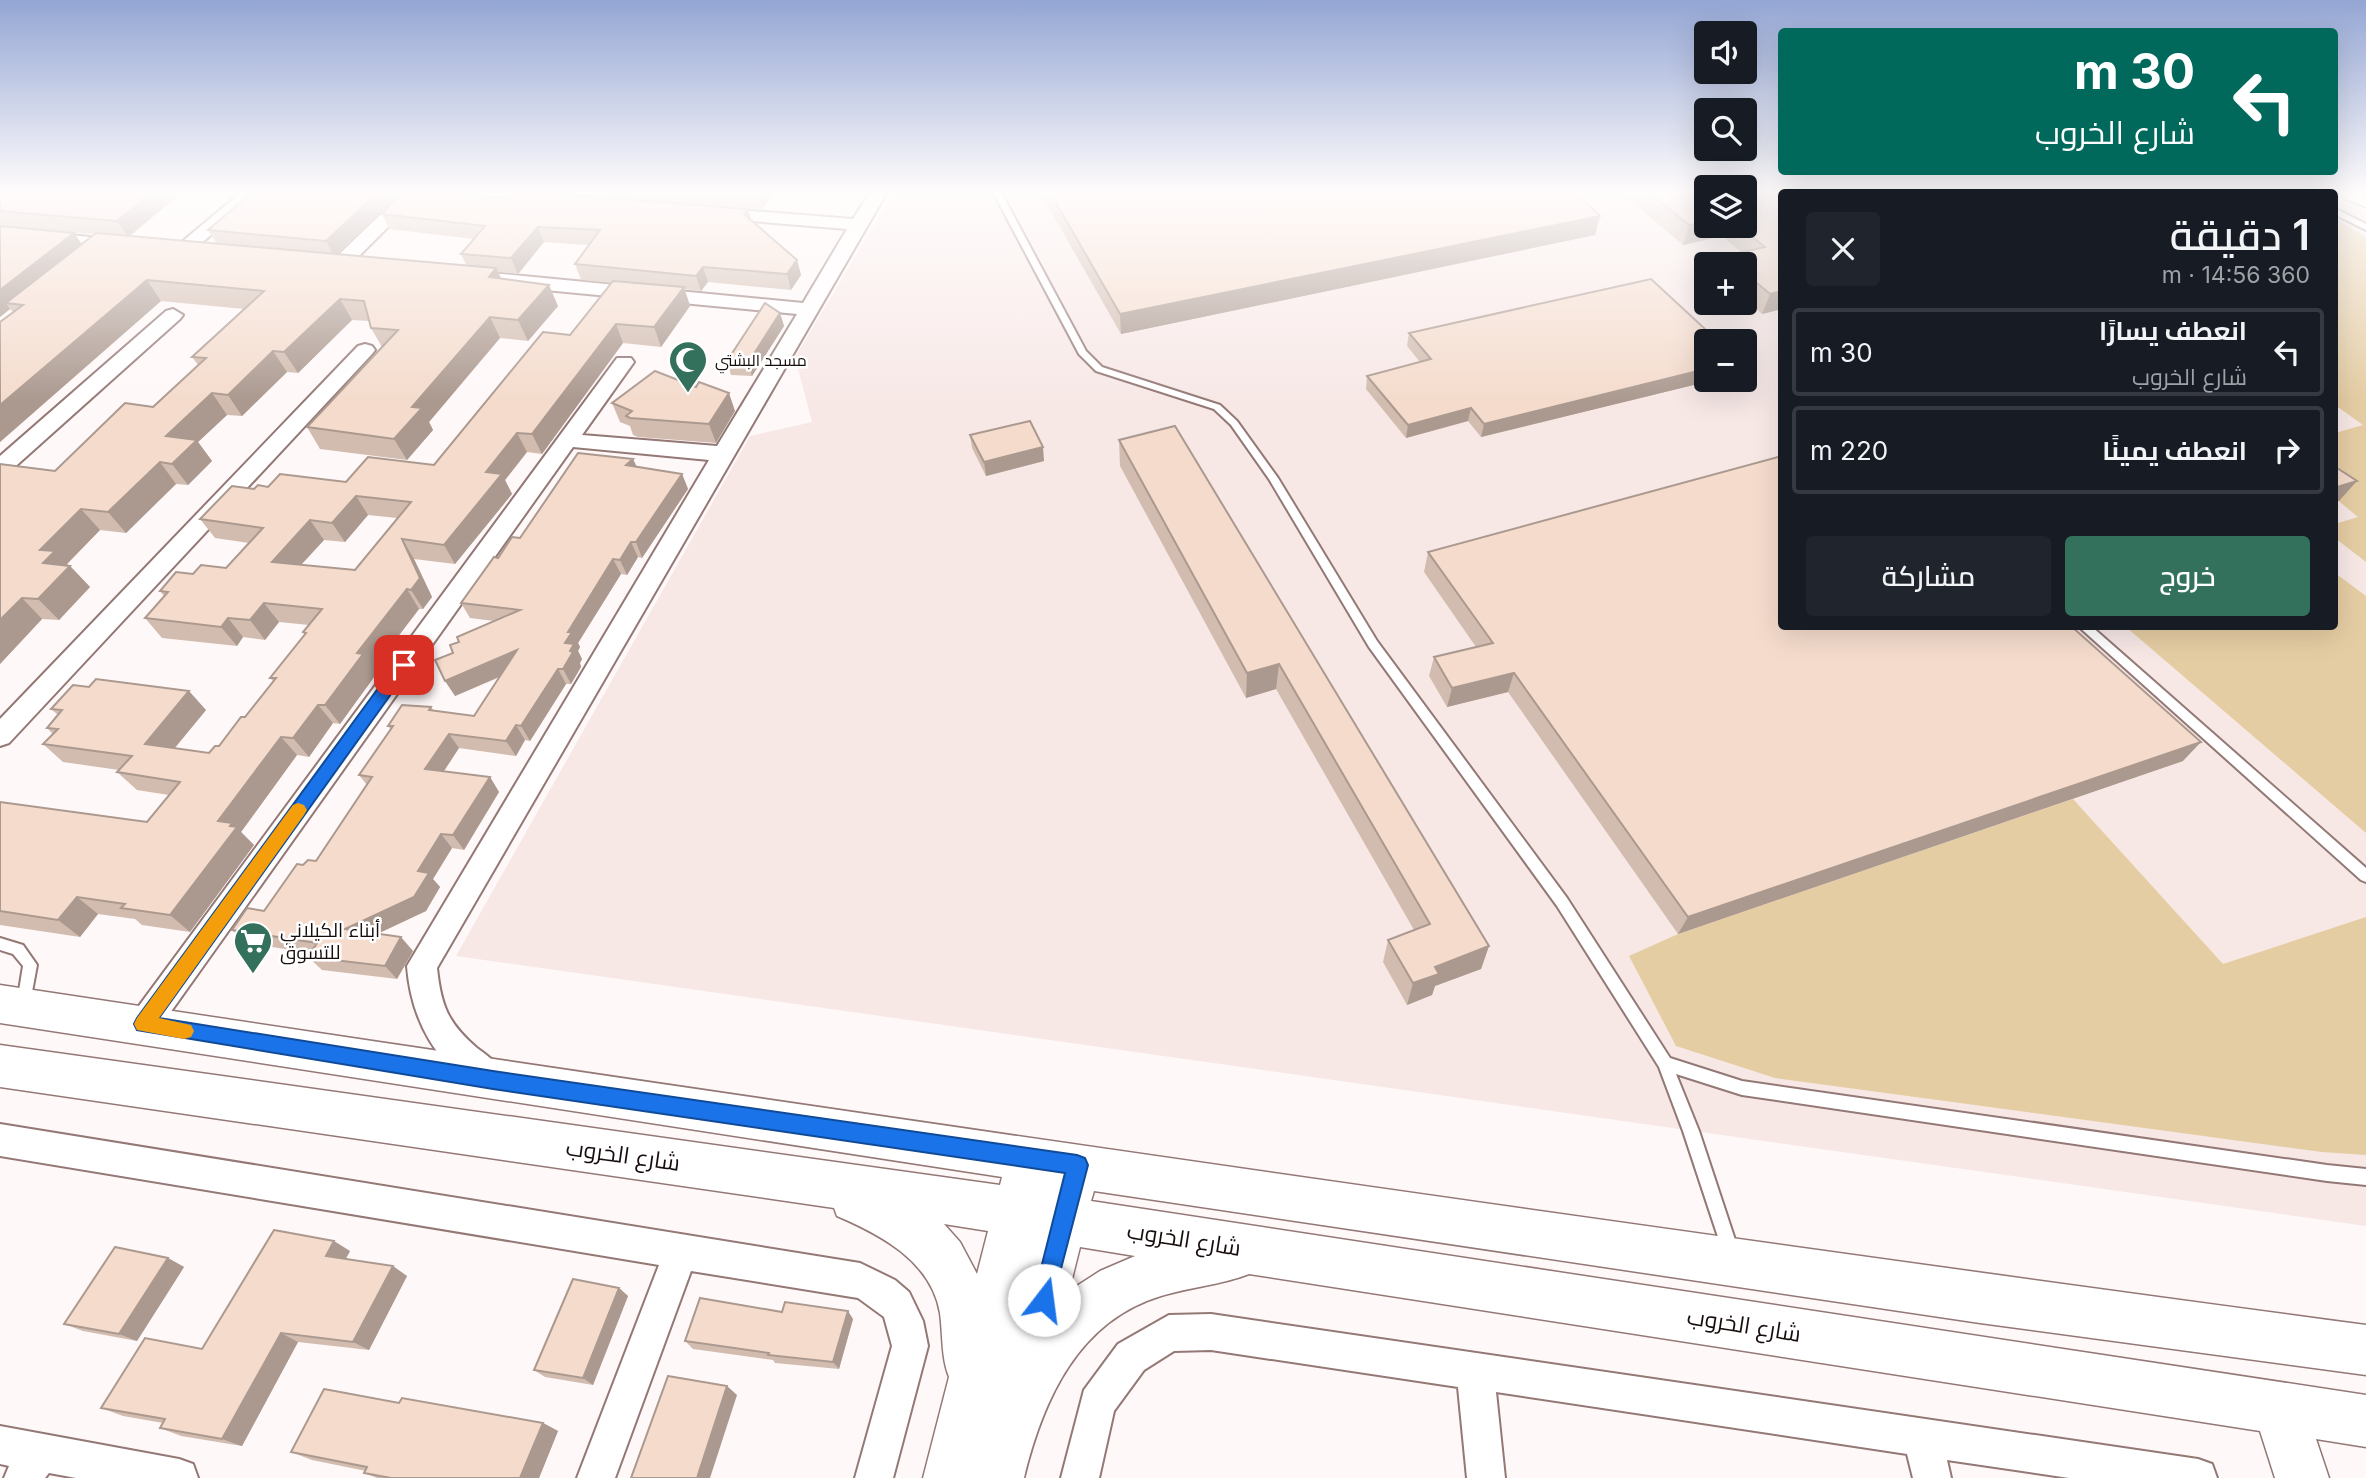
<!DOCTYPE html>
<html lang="ar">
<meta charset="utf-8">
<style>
:root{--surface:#171b24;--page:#20242c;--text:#f1f3f6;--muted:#9ea1a6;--line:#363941;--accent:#33715d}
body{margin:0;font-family:Inter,Cairo,sans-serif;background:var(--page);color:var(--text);direction:rtl;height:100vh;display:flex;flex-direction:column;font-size:26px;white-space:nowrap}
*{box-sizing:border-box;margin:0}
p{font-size:23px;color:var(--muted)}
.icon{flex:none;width:38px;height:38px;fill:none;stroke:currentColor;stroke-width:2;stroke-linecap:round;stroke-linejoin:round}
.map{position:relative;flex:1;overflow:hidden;direction:ltr}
.side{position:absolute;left:1778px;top:189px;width:560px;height:441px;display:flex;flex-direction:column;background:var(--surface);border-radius:7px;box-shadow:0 7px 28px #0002;direction:rtl}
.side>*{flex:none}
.hud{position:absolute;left:1778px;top:28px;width:560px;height:147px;border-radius:7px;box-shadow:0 7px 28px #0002;direction:rtl;background:#00695c;color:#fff;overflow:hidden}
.buttons{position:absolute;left:1694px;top:21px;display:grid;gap:14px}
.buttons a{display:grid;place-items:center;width:63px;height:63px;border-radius:7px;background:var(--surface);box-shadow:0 7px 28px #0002;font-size:35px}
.pin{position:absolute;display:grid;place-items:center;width:60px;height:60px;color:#fff;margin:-30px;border-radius:14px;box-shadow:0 4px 10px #0006}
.me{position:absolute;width:77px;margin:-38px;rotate:15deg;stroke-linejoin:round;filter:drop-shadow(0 0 5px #0008)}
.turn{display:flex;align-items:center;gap:24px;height:147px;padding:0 28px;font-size:32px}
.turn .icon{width:91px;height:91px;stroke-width:2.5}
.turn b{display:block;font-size:49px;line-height:60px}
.round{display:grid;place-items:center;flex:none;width:74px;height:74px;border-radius:7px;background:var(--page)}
.overview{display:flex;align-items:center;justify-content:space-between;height:119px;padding:0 28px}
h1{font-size:42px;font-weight:600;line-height:52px}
.action{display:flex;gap:14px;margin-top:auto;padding:14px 28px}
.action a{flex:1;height:80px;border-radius:7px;background:var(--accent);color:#fff;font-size:28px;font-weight:600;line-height:80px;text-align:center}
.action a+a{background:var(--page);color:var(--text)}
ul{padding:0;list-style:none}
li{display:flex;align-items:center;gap:21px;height:88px;margin:0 14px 10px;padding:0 14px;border:4px solid var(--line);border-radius:7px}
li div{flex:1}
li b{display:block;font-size:26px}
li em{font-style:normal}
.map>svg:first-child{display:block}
.built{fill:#f7e8e6;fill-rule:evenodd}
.green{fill:#e5cda3}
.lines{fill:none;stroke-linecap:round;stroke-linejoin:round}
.lane-casing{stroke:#937875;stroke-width:4}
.street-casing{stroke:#937875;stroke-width:4}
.secondary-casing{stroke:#937875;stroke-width:3}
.lane{fill:#fff;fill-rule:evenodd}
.street{fill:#fff;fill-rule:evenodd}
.secondary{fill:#fff;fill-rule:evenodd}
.wall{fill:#d2bcaf;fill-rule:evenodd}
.shaded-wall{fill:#ab998f}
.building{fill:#f4dbcc;stroke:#ab998f;stroke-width:2;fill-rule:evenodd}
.route{fill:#1a73e8;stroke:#114b97;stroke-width:2}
.slow{fill:#f59e0b}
.labels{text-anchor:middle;stroke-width:5;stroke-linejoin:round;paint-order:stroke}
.far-poi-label{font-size:16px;fill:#170d0c;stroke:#fff;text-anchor:start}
.poi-label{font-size:19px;fill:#170d0c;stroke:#fff;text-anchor:start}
.near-street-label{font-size:23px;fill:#170d0c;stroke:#fff}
</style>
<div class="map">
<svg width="2366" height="1478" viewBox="0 0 2366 1478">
<rect width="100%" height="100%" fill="#fff8f8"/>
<path class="built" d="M893 194H1706V226H1745L1781 194 1782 626H2334L2335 195 2366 212V1226L456 956 750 436 812 422 795 357ZM1706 264H1745V303H1706ZM1706 341H1745V380H1706Z"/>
<g class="green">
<path d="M2335 219 2366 237V562L2335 538V524L2358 517 2335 498V433L2363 425 2335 405Z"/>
<path d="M2335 573 2366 596V833L2126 627 2334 626Z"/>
<path d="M2073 799 2223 964 2366 917V1155L2322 1152 1775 1078 1676 1046 1629 956 1678 934Z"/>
</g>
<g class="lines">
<defs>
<g id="lane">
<path d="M994 194H1002L1086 351 1102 367 1220 405 1237 421 1278 478 1377 641 1567 898 1670 1058 1742 1081 2327 1165 2366 1169V1185L2327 1181 1742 1095 1676 1074 1699 1131 1739 1252 1737 1258 1731 1260 1725 1258 1683 1131 1659 1067 1557 906 1369 647 1269 479 1231 425 1214 409 1096 371 1079 354Z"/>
<path d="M2334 208 2366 224V230L2334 214Z"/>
<path d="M2078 626H2091L2366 868V882L2361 880Z"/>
<path d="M0 938 23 945 37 965 29 1008 24 1009 19 1008 17 1003 23 966 13 954 0 950Z"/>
</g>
<g id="street">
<path d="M239 194H258L189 254H177L174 250 177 246Z"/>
<path d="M402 194H421L347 268H333L331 264 333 260Z"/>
<path d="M465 194H542L550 195 553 199 544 204 474 199Z"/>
<path d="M869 194H886L437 968C441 1006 448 1023 477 1048 488 1056 497 1062 503 1075L498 1086 487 1090C436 1070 411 1018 407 966L709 460 573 447 155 1034 144 1038 133 1034 129 1024 133 1014 617 358H631L634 362 582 435 717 446 797 314 493 285 484 279 486 275 493 273 803 303 847 229 715 218 706 213 715 208 853 219Z"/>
<path d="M0 228 120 240 129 245 120 250 0 238Z"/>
<path d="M173 309 183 315 180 319 8 473 0 475V456L166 311Z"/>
<path d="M365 344 372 346 375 350 372 354 9 743 0 746V719L358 346Z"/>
<path d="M0 1124 860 1263 895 1280 909 1292 923 1321 928 1346 893 1478H855L892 1346 884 1317 858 1298 691 1271 615 1478H577L659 1265 0 1156Z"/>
<path d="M1211 1314 2198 1459 2212 1464 2217 1478H2069L1947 1460 1951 1478H1913L1907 1454 1496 1392 1505 1478H1467L1458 1387 1211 1350 1174 1351 1144 1370 1114 1411 1099 1478H1061L1084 1390 1118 1344 1169 1315Z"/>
<path d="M0 1426 179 1459 193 1464 198 1478H76L49 1473 45 1478H4L9 1466 0 1464Z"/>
</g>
<g id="secondary">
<path d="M2342 194H2366V207L2345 199Z"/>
<path d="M0 985C788 1104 1575 1219 2366 1325V1375L1980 1323 1094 1191 1091 1201 2366 1395V1447L2316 1439 2329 1478H2275L2260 1431 1249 1274C1221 1285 1190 1287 1161 1296 1078 1321 1043 1400 1024 1478H923L949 1377C941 1357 943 1335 940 1313 931 1261 881 1235 837 1216L834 1208 0 1087V1045L1000 1185 1002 1177 0 1023ZM944 1224 988 1231 977 1274 960 1242ZM1080 1247 1135 1256 1100 1271 1069 1291Z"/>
</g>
</defs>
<use href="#lane" class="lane-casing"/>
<use href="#street" class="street-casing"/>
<use href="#secondary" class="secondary-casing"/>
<use href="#lane" class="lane"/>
<use href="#street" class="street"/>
<use href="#secondary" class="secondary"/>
</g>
<g class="wall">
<path d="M0 194H180L130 236 216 243 208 230 250 194H400L337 254 466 265 461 254 474 239 389 229 382 214 467 194 468 195 506 198 748 209 751 220 797 260 801 275 791 290 708 282 701 291 684 289 690 306 661 347 623 343 542 454 527 452 505 480 512 494 455 564 414 559 432 597 423 609H419L374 668 377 673 340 724 333 723 309 757 297 755 241 832 254 845 190 932 142 925 135 919 98 914 80 937 0 925V802L147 822 169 795 137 790 117 772 119 770 63 762 43 744 53 734 47 728 58 715 51 709 206 710 175 748 209 753 219 746 245 717 273 681 270 678 305 635 303 632 309 625 279 622 265 640 243 637 237 646 162 638 145 618 164 596 160 591 193 574 226 568 249 543 215 538 200 519 254 489 268 487 346 482 434 465 570 335 612 283 581 280 575 264 589 245 544 242 518 274 498 272 501 278 558 306 528 341 500 338 429 422 433 430 407 460 320 449 307 427 382 347 371 328 369 321 352 320 298 373 287 372 242 416 227 415 198 442 212 461 188 485 176 484 126 533 100 530 67 564 70 566 90 587 59 620 42 619 0 664V464L55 471 153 407 198 365 192 357 244 309 161 301 0 442V322L13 312 10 309 0 317ZM43 230 94 234 82 244 74 233ZM368 515 397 518 355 570 301 565 324 540 345 542Z"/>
<path d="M562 194H773L762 209Z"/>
<path d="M1041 194H1577L1600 216 1595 235 1121 334Z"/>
<path d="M1623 194H1706V226H1745L1782 194V309L1762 314 1745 298V264H1722L1725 256 1741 252 1722 236 1683 245Z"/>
<path d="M780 313 784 326 752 376 731 375 727 361Z"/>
<path d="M1409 333 1706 380H1714L1481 437 1468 421 1406 438 1366 389 1367 376 1420 362 1407 346Z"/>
<path d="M612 403 735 411 716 443 638 437 633 435 630 426 620 422Z"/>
<path d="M970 435 1044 461 986 476 972 448Z"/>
<path d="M1119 440 1489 946 1481 969 1435 986 1432 995 1407 1005 1383 962 1388 940 1414 930 1276 689 1246 698 1120 466Z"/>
<path d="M633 459 637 467 682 474 688 489 642 558 638 557 627 575 621 574 578 643 580 647 578 651 582 659 580 663 581 667 571 684H566L530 741 525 740 516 756 459 748 444 771 490 777 499 792 464 850 452 848 433 879 440 887 426 911 377 934 413 951 397 979 322 970 308 957 311 953 246 943 232 930 264 911 303 865 316 861 367 785 359 775 391 730 388 726 431 707 434 711 474 716 500 677 455 696 453 653 459 642 494 621 470 618 461 603 498 558 520 538Z"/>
<path d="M1428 552 2183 761 1678 934 1508 692 1447 707 1429 676 1434 657 1476 647 1424 572Z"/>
<path d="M350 1251 346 1259 407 1276 369 1350 298 1342 242 1446 181 1436 160 1428 163 1423 123 1416 101 1408 202 1349Z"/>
<path d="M168 1258 184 1267 137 1341 83 1331 64 1324Z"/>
<path d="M619 1288 628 1296 593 1385 545 1377 534 1370Z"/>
<path d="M782 1312 853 1319 839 1369 775 1363 773 1360 693 1349 685 1341Z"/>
<path d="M399 1403 543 1423 558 1431 539 1478H377L364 1473 366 1471 312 1460 291 1452Z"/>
</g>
<g class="shaded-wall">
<path d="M150 194H180L128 237 117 221Z"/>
<path d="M376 194H400L334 256 326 241Z"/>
<path d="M758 194H773L762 209Z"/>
<path d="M748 209 752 224 744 214Z"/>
<path d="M1600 216 1595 235 1121 334 1120 314Z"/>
<path d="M1706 222V226H1725L1722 236 1683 245 1689 225Z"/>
<path d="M538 227 544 242 518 274 511 258Z"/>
<path d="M74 233 85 249 6 303 10 309 0 317V290Z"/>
<path d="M797 260 801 275 791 290 787 274Z"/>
<path d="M703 267 708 282 701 291 696 276Z"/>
<path d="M496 268 506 289 489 277Z"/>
<path d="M147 280 161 301 0 442V405Z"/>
<path d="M549 285 558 306 528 341 518 320Z"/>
<path d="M684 287 690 306 661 347 654 327Z"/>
<path d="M1782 291V309L1762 314 1770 294Z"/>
<path d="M340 299 352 320 298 373 284 352Z"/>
<path d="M780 313 784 326 752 376 748 363Z"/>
<path d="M490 317 500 338 429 422 433 430 407 460 394 439 412 407Z"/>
<path d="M616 324 623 343 542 454 532 434Z"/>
<path d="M273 351 287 372 242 416 228 395Z"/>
<path d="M1706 369V380H1714L1481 437 1484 424Z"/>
<path d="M212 393 227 415 198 442 212 461 188 485 172 464 166 436Z"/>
<path d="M729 393 735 411 716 443 709 424Z"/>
<path d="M1471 408 1468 421 1406 438 1408 425Z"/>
<path d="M517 433 527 452 505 480 512 494 455 564 444 545 486 472Z"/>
<path d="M1043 447 1044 461 986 476 984 462Z"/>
<path d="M633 459 640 475 626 465Z"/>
<path d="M160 462 176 484 126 533 108 512Z"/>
<path d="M682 474 688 489 642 558 636 542Z"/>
<path d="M2357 481 2339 501 2334 502V488Z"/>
<path d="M356 496 368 515 345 542 332 523Z"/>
<path d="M81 509 100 530 67 564 69 567 70 566 90 587 59 620 38 599 43 563 40 550Z"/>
<path d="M310 520 324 540 286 581 272 562Z"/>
<path d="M402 539 414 559 432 597 423 609 411 590Z"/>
<path d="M631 542 638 557 627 575 620 560Z"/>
<path d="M613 559 621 574 578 643 580 647 578 651 582 659 580 663 581 667 571 684 563 669 565 643 568 632Z"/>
<path d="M407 589 419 609 374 668 377 673 340 724 325 705 357 653Z"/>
<path d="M22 598 42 619 0 664V620Z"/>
<path d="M264 603 279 622 265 640 250 620Z"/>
<path d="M228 618 243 637 237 646 221 627Z"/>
<path d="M517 650 526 665 455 696 445 681Z"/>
<path d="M1279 664 1276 689 1246 698 1247 673Z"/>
<path d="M558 669 566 684 530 741 521 726Z"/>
<path d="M1514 673 1508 692 1447 707 1452 688Z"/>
<path d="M189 691 206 710 163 762 145 744Z"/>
<path d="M318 705 333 723 309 757 293 738Z"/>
<path d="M516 725 525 740 516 756 506 741Z"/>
<path d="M449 734 459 748 436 783 425 769Z"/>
<path d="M281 737 297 755 241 832 254 845 190 932 170 915 218 821Z"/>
<path d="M2201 742 2183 761 1678 934 1688 917Z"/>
<path d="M490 777 499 792 464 850 453 835Z"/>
<path d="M441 834 452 848 433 879 440 887 426 911 358 943 345 929 418 871Z"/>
<path d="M77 897 98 914 80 937 58 920Z"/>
<path d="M401 937 413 951 397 979 385 966Z"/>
<path d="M1489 946 1481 969 1435 986 1432 995 1407 1005 1413 983 1435 967Z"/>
<path d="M334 1241 350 1251 342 1265 326 1256Z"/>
<path d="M168 1258 184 1267 137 1341 119 1334Z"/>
<path d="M393 1266 407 1276 369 1350 353 1342Z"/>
<path d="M619 1288 628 1296 593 1385 583 1378Z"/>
<path d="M848 1311 853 1319 839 1369 833 1362Z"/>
<path d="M281 1333 298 1342 242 1446 222 1439Z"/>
<path d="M727 1386 737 1395 710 1478H697Z"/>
<path d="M543 1423 558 1431 539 1478H520Z"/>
</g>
<g class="building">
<path d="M0 194H150L117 221 0 211Z"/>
<path d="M250 194H376L326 241 208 230Z"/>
<path d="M401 194H454H453L506 198 511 194H555L748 209 744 214 797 260 787 274 703 267 696 276 575 264 600 230 538 227 511 258 461 254 485 226 382 214Z"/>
<path d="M1051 194H1577L1600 216 1120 314Z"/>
<path d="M1651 194H1706V222L1689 225Z"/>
<path d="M1745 194H1782V291L1770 294 1745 273V264H1735L1725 256 1765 247 1739 226H1745Z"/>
<path d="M0 226 74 233 0 290Z"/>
<path d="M96 233 496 268 489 277 549 285 518 320 490 317 412 407 422 408 394 439 307 427 398 330 371 328 364 301 340 299 284 352 273 351 228 395 212 393 166 436 197 440 172 464 160 462 108 512 81 509 40 550 55 551 43 563 70 566 38 599 22 598 0 620V464L55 471 125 403 153 407 206 358 192 357 264 291 147 280 0 405V322L23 305 6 303Z"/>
<path d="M1651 279 1718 341H1706V369L1484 424 1471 408 1408 425 1367 376 1431 359 1409 333Z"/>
<path d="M613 281 684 287 654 327 616 324 532 434 517 433 486 472 502 474 444 545 402 539 420 578 411 590 407 589 357 653 363 654 325 705H318L293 738 281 737 218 821 232 823 230 826 237 827 170 915 121 908 125 904 77 897 58 920 0 911V802L147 822 180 782 117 772 132 756 43 744 58 729 47 728 62 710 51 709 73 685 89 687 96 679 189 691 145 744 209 753 215 746H219L241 717H245L276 678H270L306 633 303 632 322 609 264 603 250 620 228 618 221 627 145 618 168 592 160 591 176 572 193 574 201 565 226 568 263 528 200 519 232 486 254 489 258 485 268 487 280 474 346 482 368 457 434 465 543 332 570 335ZM356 496 411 502 355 570 272 562 310 520 332 523Z"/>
<path d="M765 303 780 313 748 363 727 361Z"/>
<path d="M655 371 696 387 699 382 729 393 709 424 630 418 626 416 632 411 612 403Z"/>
<path d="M1030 421 1043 447 984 462 970 435Z"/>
<path d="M1175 426 1489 946 1435 967 1439 974 1413 983 1388 940 1430 924 1279 664 1247 673 1119 440Z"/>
<path d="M578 453 633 459 626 465 682 474 636 542H631L620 560 613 559 568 632H572L565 643 574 644 570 651 573 652 563 669H558L521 726 516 725 506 741 449 734 425 769 490 777 453 835 441 834 418 871 429 873 414 897 345 929 401 937 385 966 308 957 317 943 232 930 247 908 264 911 297 864 303 865 308 860 316 861 372 777 359 775 393 726H388L402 705 431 707 429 710 474 716 517 650 445 681 435 660 453 653 450 645 459 642 457 637 520 610 461 603 494 557 498 558 512 537 520 538Z"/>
<path d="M1782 456V626H2071L2201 742 1688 917 1514 673 1452 688 1434 657 1493 643 1428 552Z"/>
<path d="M2334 466 2357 481 2334 488Z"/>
<path d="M274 1230 334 1241 326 1256 393 1266 353 1342 281 1333 222 1439 160 1428 165 1419 101 1408 145 1338 202 1349Z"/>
<path d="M115 1247 168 1258 119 1334 64 1324Z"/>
<path d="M573 1279 619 1288 583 1378 534 1370Z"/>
<path d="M700 1298 782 1312 785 1302 848 1311 833 1362 768 1355 769 1353 685 1341Z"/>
<path d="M668 1376 727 1386 697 1478H631Z"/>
<path d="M324 1389 399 1403 402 1398 543 1423 520 1478H391L364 1473 367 1467 291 1452Z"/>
</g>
<linearGradient id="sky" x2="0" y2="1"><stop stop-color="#94a6d4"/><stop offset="0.48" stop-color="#fffcfc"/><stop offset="1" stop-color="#fffcfc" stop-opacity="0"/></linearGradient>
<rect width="2366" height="401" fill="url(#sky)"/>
<path class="route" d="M404 659 411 665 409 669 159 1018 493 1071 1077 1155 1085 1158 1088 1165 1051 1307 1044 1310 1036 1307 1033 1300 1065 1173 493 1089 137 1030 134 1024 137 1018 398 661Z"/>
<path class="slow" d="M298 803 304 805 307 810 304 815 159 1018 191 1025 194 1031 191 1037 184 1039 137 1030 134 1024 137 1018 293 805Z"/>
<defs>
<symbol id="mosque-pin" viewBox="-11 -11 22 30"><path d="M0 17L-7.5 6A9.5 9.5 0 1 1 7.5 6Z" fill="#33715d" stroke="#fff"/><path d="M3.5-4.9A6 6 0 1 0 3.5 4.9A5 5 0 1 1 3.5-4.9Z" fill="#fff"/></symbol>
<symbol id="supermarket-pin" viewBox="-11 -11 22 30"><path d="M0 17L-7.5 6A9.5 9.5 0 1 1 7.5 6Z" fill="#33715d" stroke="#fff"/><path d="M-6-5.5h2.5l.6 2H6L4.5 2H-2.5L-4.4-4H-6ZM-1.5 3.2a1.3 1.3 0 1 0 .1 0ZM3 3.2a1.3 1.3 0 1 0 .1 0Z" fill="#fff"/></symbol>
</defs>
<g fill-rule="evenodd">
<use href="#mosque-pin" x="666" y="338" width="44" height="60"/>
<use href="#supermarket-pin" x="231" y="919" width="44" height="60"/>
</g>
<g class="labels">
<g class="far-poi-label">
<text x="715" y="366">مسجد البشتي</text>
</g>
<g class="poi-label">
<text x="280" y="937">أبناء الكيلاني<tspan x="280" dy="22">للتسوق</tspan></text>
</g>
<g class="near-street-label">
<text transform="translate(623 1155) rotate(8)" y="8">شارع الخروب</text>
<text transform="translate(1184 1239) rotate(9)" y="8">شارع الخروب</text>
<text transform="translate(1744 1325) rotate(9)" y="8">شارع الخروب</text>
</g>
</g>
</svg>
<div class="buttons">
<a><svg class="icon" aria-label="sound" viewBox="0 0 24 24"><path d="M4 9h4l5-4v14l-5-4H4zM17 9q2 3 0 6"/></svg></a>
<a><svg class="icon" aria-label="search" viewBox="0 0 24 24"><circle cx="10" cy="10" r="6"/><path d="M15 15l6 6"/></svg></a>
<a><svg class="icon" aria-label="layers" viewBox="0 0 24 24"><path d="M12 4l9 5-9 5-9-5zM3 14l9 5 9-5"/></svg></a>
<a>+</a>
<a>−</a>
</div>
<div class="pin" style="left:404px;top:665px;background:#d93025"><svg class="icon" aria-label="arrive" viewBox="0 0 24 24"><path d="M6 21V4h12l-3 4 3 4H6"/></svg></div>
<svg class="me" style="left:1044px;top:1300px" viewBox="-20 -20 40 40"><circle r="19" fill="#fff"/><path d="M0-13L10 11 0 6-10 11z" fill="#1a73e8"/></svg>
<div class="hud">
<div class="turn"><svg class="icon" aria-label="left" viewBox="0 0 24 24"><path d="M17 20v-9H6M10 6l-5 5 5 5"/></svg><div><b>30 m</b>شارع الخروب</div></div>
</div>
<section class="side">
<div class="overview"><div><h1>1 دقيقة</h1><p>360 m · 14:56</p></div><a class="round"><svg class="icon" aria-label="close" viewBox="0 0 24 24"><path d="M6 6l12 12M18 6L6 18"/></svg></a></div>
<ul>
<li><svg class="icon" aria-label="left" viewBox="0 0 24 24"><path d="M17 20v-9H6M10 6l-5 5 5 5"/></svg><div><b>انعطف يسارًا</b><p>شارع الخروب</p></div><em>30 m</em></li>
<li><svg class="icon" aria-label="right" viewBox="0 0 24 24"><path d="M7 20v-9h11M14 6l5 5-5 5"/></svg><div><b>انعطف يمينًا</b></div><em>220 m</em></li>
</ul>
<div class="action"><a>خروج</a><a>مشاركة</a></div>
</section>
</div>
